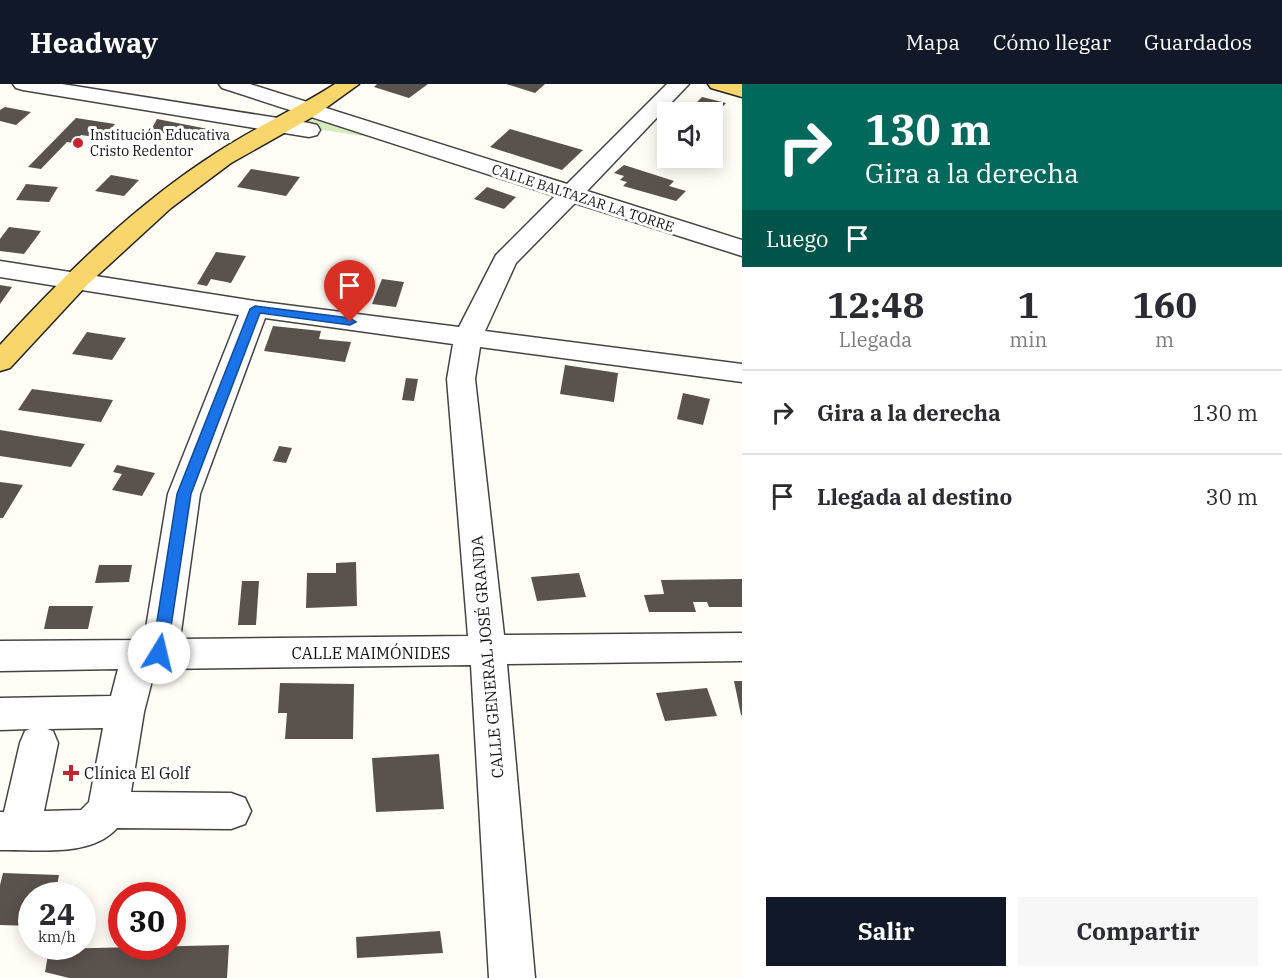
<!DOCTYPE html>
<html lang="es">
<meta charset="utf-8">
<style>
:root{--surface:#fff;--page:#f7f7f7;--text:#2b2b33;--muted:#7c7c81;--line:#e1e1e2;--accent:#111827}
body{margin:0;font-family:"IBM Plex Serif",serif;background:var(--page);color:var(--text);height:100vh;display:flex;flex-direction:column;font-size:22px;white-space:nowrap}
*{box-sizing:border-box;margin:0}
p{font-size:20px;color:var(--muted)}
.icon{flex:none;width:33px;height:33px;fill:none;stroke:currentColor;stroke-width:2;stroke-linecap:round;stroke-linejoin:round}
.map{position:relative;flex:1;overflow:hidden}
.sheet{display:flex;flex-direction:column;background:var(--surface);width:540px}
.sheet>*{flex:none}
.guide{background:#00695c;color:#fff;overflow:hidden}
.controls{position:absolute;left:657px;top:18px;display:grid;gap:12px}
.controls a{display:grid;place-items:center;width:66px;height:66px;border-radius:0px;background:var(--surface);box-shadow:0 3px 15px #0003;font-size:30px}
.speed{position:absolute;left:18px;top:798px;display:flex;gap:12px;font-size:30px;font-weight:700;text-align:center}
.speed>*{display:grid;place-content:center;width:78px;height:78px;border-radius:50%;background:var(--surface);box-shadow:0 3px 15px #0003;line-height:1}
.speed small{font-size:15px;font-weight:400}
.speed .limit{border:9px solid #d22;background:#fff;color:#111}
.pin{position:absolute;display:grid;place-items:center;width:51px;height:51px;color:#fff;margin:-62px -26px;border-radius:50% 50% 50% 0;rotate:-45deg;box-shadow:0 0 6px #0007}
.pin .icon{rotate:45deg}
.me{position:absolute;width:66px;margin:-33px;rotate:9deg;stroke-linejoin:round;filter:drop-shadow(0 0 4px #0008)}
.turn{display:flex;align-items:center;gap:21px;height:126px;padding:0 24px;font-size:27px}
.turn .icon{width:78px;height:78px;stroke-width:2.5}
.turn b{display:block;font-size:42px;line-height:51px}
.then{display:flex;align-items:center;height:57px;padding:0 24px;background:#0003;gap:12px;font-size:22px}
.eta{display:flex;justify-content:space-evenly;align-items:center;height:102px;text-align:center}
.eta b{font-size:36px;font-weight:700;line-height:42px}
.primary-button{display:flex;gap:12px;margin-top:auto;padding:12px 24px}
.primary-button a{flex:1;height:69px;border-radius:0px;background:var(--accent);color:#fff;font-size:24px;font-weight:700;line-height:69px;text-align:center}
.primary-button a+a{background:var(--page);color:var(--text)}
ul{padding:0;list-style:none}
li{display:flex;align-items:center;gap:18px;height:84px;padding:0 24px;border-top:2px solid var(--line)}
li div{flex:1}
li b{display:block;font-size:22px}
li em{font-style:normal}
header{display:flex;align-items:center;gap:36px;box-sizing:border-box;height:84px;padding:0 30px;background:var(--accent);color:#fff}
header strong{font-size:28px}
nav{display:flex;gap:33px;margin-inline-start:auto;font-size:21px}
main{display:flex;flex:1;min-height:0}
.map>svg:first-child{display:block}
.green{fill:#d5ebbd}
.building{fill:#5a524d}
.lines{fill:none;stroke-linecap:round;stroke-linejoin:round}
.minor-casing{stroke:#444;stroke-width:3}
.major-casing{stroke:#222;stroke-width:3}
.minor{fill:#fff;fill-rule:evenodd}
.major{fill:#f9d66b;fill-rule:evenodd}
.route{fill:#1a73e8;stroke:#114b97;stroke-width:1.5}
.poi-dot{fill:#c4262e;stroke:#fff;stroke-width:2}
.labels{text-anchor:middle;stroke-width:6;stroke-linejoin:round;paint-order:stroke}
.far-poi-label{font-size:14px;fill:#111;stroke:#fff;text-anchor:start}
.far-street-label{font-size:14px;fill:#111;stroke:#fff}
.street-label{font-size:16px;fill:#111;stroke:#fff}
.poi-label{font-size:16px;fill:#111;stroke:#fff;text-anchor:start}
</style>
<header>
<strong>Headway</strong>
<nav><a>Mapa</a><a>Cómo llegar</a><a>Guardados</a></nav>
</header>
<main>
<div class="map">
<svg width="742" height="894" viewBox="0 0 742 894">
<rect width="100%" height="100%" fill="#fffdf5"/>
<path class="green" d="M307 27 408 59 291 41Z"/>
<g class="building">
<path d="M377 0H428L409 14 374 3Z"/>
<path d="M506 0H545L535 9Z"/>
<path d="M702 13 726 19 712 35V28H687Z"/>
<path d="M5 23 31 28 16 41 0 37V26Z"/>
<path d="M76 34 115 40 103 54 81 51 74 59 67 58 41 85 28 83Z"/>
<path d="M157 35 208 45 177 52 151 46Z"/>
<path d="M510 45 548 56 583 66 562 86 490 63Z"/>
<path d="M624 81 674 97 669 102 686 107 676 117 623 102 627 98 620 96 624 92 614 89Z"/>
<path d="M251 85 300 93 286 112 237 103Z"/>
<path d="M111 91 139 96 124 112 95 107Z"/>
<path d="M26 100 58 103 49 118 16 116Z"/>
<path d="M487 103 516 113 504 125 474 115Z"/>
<path d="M9 143 41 147 24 170 0 167V155Z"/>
<path d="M216 168 246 172 231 199 211 195 207 202 197 200Z"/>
<path d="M382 195 404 198 396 223 372 220Z"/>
<path d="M0 201 12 203 0 220Z"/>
<path d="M273 242 321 247 319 255 351 258 345 278 264 267Z"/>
<path d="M87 248 126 254 112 276 72 270Z"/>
<path d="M565 281 618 289 614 318 560 310Z"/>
<path d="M406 294 418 295 414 317 402 316Z"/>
<path d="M32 305 113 316 101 338 18 326Z"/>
<path d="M683 309 710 315 703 341 677 335Z"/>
<path d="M0 346 85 360 71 383 0 372Z"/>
<path d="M279 362 292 364 286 379 273 377Z"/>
<path d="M117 381 155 389 142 412 112 406 122 390 113 388Z"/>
<path d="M0 398 23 401 3 434H0Z"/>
<path d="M356 478 357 522 306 524 307 489H336V479Z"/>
<path d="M99 481H132L129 498 95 499Z"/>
<path d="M579 489 586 513 537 517 531 493Z"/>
<path d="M742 495V523H709L707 518H693L696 528H649L644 511 664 510 661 496Z"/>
<path d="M242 497H259L256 541H238Z"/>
<path d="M49 522H93L88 545H44Z"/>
<path d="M734 597H742V631H741Z"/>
<path d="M280 599 354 600 353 655H285L287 629H278Z"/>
<path d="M707 604 717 632 665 637 656 609Z"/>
<path d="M439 670 444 725 376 728 372 674Z"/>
<path d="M3 789 59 791 55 812H32V842L0 841V801Z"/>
<path d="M440 847 443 869 357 874 356 853Z"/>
<path d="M229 861 227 894H69L45 888 49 865Z"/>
</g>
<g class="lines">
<defs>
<g id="minor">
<path d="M13 0H62L309 39 317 41 320 46 317 51 309 53 23 6 16 4Z"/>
<path d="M219 0H250L567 100 667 0H689L587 107 742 156V172L575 119 516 179 485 247 742 280V298L480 263 475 295 504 551 742 549V577L507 580 535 894H489L471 581 155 585 144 628 131 708 231 709 245 714 251 727 245 740 231 745 117 744C91 774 36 765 0 766V728H4L20 659 25 647 30 645 0 646V614L111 612 118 585 0 587V557L144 556 168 410 239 231 0 193V177L255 217 459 243 496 171 555 112 222 4ZM265 234 453 260 447 295 468 552 180 555 200 410ZM103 644 89 718 81 726 44 727 58 659 53 647 47 645Z"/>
</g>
<g id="major">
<path d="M335 0H359L316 31 231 79 171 124 87 201 10 284 0 287V261C65 190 135 121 216 69 254 44 296 25 335 0Z"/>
<path d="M708 0H742V13L711 4Z"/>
</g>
</defs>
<use href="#minor" class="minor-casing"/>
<use href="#major" class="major-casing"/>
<use href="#minor" class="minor"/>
<use href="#major" class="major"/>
</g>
<path class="route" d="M255 222 350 234 356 238 350 241 260 229 191 410 167 569 159 575 152 569 177 410 250 225Z"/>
<g class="poi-dot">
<circle cx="78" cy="59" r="6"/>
<path d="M68 680h6v6h6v6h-6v6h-6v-6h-6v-6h6z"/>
</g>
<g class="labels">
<g class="far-poi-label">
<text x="90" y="56">Institución Educativa<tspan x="90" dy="16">Cristo Redentor</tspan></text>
</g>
<g class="far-street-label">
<text transform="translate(583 114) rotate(18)" y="5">CALLE BALTAZAR LA TORRE</text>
</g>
<g class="street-label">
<text x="371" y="575">CALLE MAIMÓNIDES</text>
<text transform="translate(487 573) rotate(-95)" y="6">CALLE GENERAL JOSÉ GRANDA</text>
</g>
<g class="poi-label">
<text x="84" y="695">Clínica El Golf</text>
</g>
</g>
</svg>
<div class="controls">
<a><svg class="icon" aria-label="sound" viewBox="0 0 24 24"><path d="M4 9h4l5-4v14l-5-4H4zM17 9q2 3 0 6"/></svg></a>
</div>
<div class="speed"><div>24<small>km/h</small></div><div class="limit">30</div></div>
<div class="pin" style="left:350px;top:238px;background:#d93025"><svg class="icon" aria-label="arrive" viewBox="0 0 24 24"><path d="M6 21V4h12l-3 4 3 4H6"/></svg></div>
<svg class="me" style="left:159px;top:569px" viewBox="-20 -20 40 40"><circle r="19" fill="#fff"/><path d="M0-13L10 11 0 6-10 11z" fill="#1a73e8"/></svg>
</div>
<section class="sheet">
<div class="guide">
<div class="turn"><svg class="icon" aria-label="right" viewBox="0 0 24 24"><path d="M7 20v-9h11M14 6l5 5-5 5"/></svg><div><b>130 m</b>Gira a la derecha</div></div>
<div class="then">Luego<svg class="icon" aria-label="arrive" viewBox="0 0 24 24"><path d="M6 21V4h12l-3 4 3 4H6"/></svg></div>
</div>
<div class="eta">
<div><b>12:48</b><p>Llegada</p></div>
<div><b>1</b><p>min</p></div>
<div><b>160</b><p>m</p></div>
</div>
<ul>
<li><svg class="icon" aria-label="right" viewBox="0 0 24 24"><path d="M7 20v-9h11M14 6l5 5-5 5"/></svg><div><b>Gira a la derecha</b></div><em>130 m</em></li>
<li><svg class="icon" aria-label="arrive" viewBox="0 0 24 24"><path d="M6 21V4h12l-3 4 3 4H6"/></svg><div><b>Llegada al destino</b></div><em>30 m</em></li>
</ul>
<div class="primary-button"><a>Salir</a><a>Compartir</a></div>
</section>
</main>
